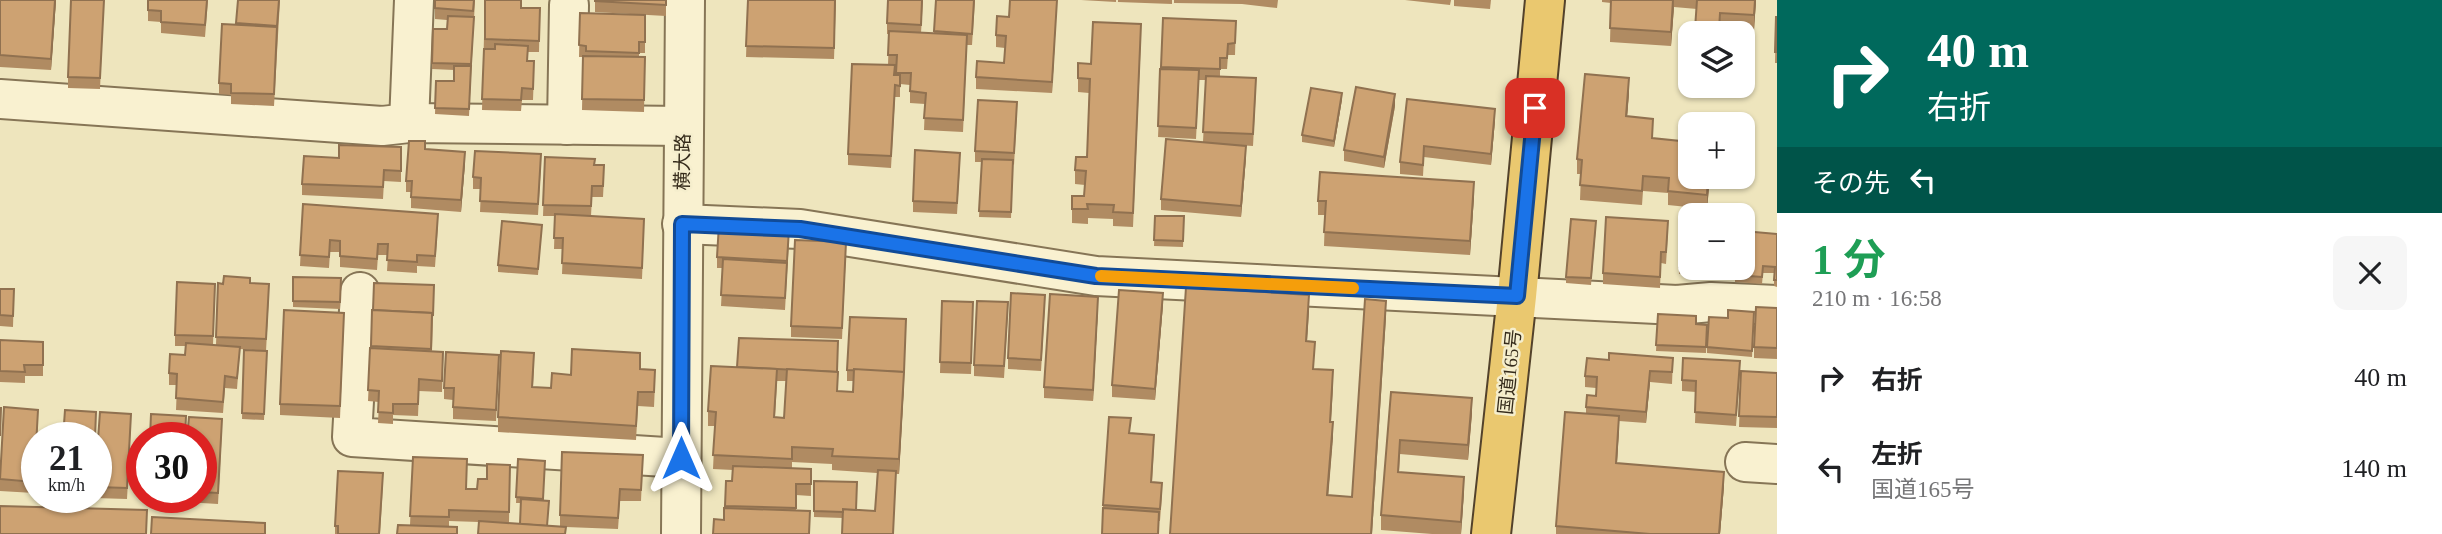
<!DOCTYPE html>
<html lang="ja">
<meta charset="utf-8">
<style>
:root{--surface:#fff;--page:#f6f6f6;--text:#202124;--muted:#757577}
body{margin:0;font-family:"Times New Roman","Noto Sans JP",serif;background:var(--page);color:var(--text);height:100vh;display:flex;flex-direction:column;font-size:26px;white-space:nowrap}
*{box-sizing:border-box;margin:0}
p{font-size:23px;color:var(--muted)}
.icon{flex:none;width:38px;height:38px;fill:none;stroke:currentColor;stroke-width:2;stroke-linecap:round;stroke-linejoin:round}
.map{position:relative;flex:1;overflow:hidden}
.sheet{display:flex;flex-direction:column;background:var(--surface);width:665px}
.sheet>*{flex:none}
.hud{background:#00695c;color:#fff;overflow:hidden}
.controls{position:absolute;left:1678px;top:21px;display:grid;gap:14px}
.controls a{display:grid;place-items:center;width:77px;height:77px;border-radius:14px;background:var(--surface);box-shadow:0 2px 5px #0004;font-size:35px}
.speed{position:absolute;left:21px;top:422px;display:flex;gap:14px;font-size:35px;font-weight:700;text-align:center}
.speed>*{display:grid;place-content:center;width:91px;height:91px;border-radius:50%;background:var(--surface);box-shadow:0 2px 5px #0004;line-height:1}
.speed small{font-size:18px;font-weight:400}
.speed .limit{border:10px solid #d22;background:#fff;color:#111}
.pin{position:absolute;display:grid;place-items:center;width:60px;height:60px;color:#fff;margin:-30px;border-radius:14px;box-shadow:0 4px 10px #0006}
.me{position:absolute;width:77px;margin:-38px;rotate:0deg;stroke-linejoin:round;filter:drop-shadow(0 0 5px #0008)}
.turn{display:flex;align-items:center;gap:24px;height:147px;padding:0 35px;font-size:32px}
.turn .icon{width:91px;height:91px;stroke-width:2.5}
.turn b{display:block;font-size:49px;line-height:60px}
.then{display:flex;align-items:center;height:66px;padding:0 35px;background:#0003;gap:14px;font-size:26px}
.round{display:grid;place-items:center;flex:none;width:74px;height:74px;border-radius:14px;background:var(--page)}
.head{display:flex;align-items:center;justify-content:space-between;height:119px;padding:0 35px}
h1{font-size:42px;font-weight:700;line-height:52px;color:#1e9e55}
ul{padding:0;list-style:none}
li{display:flex;align-items:center;gap:21px;height:91px;padding:0 35px}
li div{flex:1}
li b{display:block;font-size:26px}
li em{font-style:normal}
main{display:flex;flex:1;min-height:0}
.map>svg:first-child{display:block}
.lines{fill:none;stroke-linecap:round;stroke-linejoin:round}
.minor-casing{stroke:#867556;stroke-width:42}
.trunk-casing{stroke:#53422b;stroke-width:42}
.minor{stroke:#f9f1d0;stroke-width:38}
.trunk{stroke:#eac86f;stroke-width:38}
.wall{fill:#b08b62;fill-rule:evenodd}
.shaded-wall{fill:#907150}
.building{fill:#cda272;stroke:#907150;stroke-width:2}
.route-casing{stroke:#114b97;stroke-width:18}
.route{stroke:#1a73e8;stroke-width:12}
.slow{stroke:#f59e0b;stroke-width:12}
.labels{text-anchor:middle;stroke-width:5;stroke-linejoin:round;paint-order:stroke}
.street-label{font-size:19px;fill:#352b1b;stroke:#f5eecd}
</style>
<main>
<div class="map">
<svg width="1777" height="534" viewBox="0 0 1777 534">
<rect width="100%" height="100%" fill="#eee5bd"/>
<g class="lines">
<defs>
<g id="minor">
<path d="M0 99 382 126 409 123 683 126"/>
<path d="M409 123 414 0"/>
<path d="M567 125 569 5"/>
<path d="M682 224 800 229 1096 276 1677 305 1711 302 1777 305"/>
<path d="M360 292 352 437 681 458"/>
<path d="M1745 462 1777 464"/>
<path d="M681 534 685 0"/>
</g>
<path id="trunk" d="M1491 534 1517 296 1545 0"/>
</defs>
<use href="#minor" class="minor-casing"/>
<use href="#trunk" class="trunk-casing"/>
<use href="#minor" class="minor"/>
<use href="#trunk" class="trunk"/>
</g>
<g class="wall">
<path d="M0 0H56L51 70 0 67Z"/>
<path d="M104 0 100 89 68 88V77Z"/>
<path d="M148 0H208L205 37 161 33V22L148 21Z"/>
<path d="M238 0H280L274 106 231 104V95L219 94V83L236 25Z"/>
<path d="M435 0H475L469 116 435 114 436 81H454V70L432 69 433 29H447V20L435 19Z"/>
<path d="M485 0 521 8H540L539 52H528V61L534 72 533 100H522L521 111 482 110Z"/>
<path d="M595 0H666V16L595 12Z"/>
<path d="M748 0H836L834 59 746 57Z"/>
<path d="M923 0 921 33H934L936 0H975L972 45H967L963 132 924 130 925 104 910 103V85L900 84V97H895L891 168 848 165V154L888 65 889 34H887V23Z"/>
<path d="M1057 0 1052 93 976 89V77L1004 63 1005 48 996 47V35L1009 17Z"/>
<path d="M1081 0H1116V2Z"/>
<path d="M1118 0H1172V4L1118 2Z"/>
<path d="M1174 0H1278L1277 8 1242 4 1174 3Z"/>
<path d="M1405 0H1451L1450 5Z"/>
<path d="M1454 0H1491L1490 9 1454 6Z"/>
<path d="M1602 0H1756L1754 30 1720 28 1719 33H1695L1697 9 1674 7 1671 46 1610 42 1611 3 1602 2Z"/>
<path d="M580 13 645 15V53H639V57H645L644 112 582 110 583 57H579Z"/>
<path d="M1776 17H1777V63H1775Z"/>
<path d="M1163 18 1236 21 1235 55H1228L1227 69H1220V76L1256 89 1253 146 1237 145 1246 157 1241 217 1161 210V199L1203 142 1206 80H1199L1196 139 1158 137Z"/>
<path d="M1141 38 1133 227 1113 226V219L1088 218V224L1072 223V196H1084L1085 185 1075 184V170L1087 157 1089 93 1078 92V63L1091 64Z"/>
<path d="M1629 93 1627 116 1653 138 1710 177 1707 209 1668 205V193L1643 191 1642 205 1580 200 1581 174H1577V159Z"/>
<path d="M1342 99 1334 147 1302 142V135Z"/>
<path d="M1407 99 1495 120 1491 165 1424 157 1423 176 1400 174V162Z"/>
<path d="M1395 106 1384 168 1344 161V150Z"/>
<path d="M1017 113 1014 165 1013 164 1011 218 979 217 982 162H975V151Z"/>
<path d="M401 147V182L384 181 383 199 302 195V184L339 158Z"/>
<path d="M425 149 465 163 461 212 411 208V192H406V181Z"/>
<path d="M545 157 595 165 604 177 603 197H592L591 216 644 230 642 279 562 274 563 249H554L555 216H543Z"/>
<path d="M960 164 957 214 913 212V201Z"/>
<path d="M541 165 538 215 480 212 481 189H473V177Z"/>
<path d="M1474 196 1470 255 1324 246 1325 215H1318V201Z"/>
<path d="M303 204 438 225 435 267 417 266V273L387 271 388 255H378L377 270 340 267V252H330L329 268 300 266Z"/>
<path d="M1155 216H1184L1183 247 1154 246Z"/>
<path d="M542 225 538 275 498 272V265Z"/>
<path d="M1596 227 1591 285 1566 283V277Z"/>
<path d="M1681 228 1705 268V275L1679 274Z"/>
<path d="M1668 232 1666 264 1661 263 1660 288 1603 284V273Z"/>
<path d="M1777 234V287L1774 286V273H1763L1762 284 1735 282V269L1728 268H1743Z"/>
<path d="M789 240 785 310 721 306 723 268H717V257Z"/>
<path d="M846 253 842 339 791 337V326Z"/>
<path d="M293 277 341 278 340 309 293 307Z"/>
<path d="M218 283H250L269 295 266 351 240 349 237 389 225 388 223 413 176 410 177 385H169V373L185 355 186 346H175V335L215 284 213 345H216Z"/>
<path d="M434 285 432 351 443 363 442 392 419 391 418 416 393 415V424L378 423 379 402 368 401 372 310Z"/>
<path d="M0 289H14L13 327 0 326Z"/>
<path d="M942 301 973 302 971 374 940 373Z"/>
<path d="M1163 304 1155 400 1112 397V385Z"/>
<path d="M1045 306 1041 371 1008 369V358Z"/>
<path d="M1777 308V359L1754 358V347Z"/>
<path d="M1098 309 1093 401 1044 398V387Z"/>
<path d="M1008 313 1004 378 974 376V365Z"/>
<path d="M1658 314 1696 324 1707 325 1706 353 1656 351Z"/>
<path d="M1754 318 1752 357 1707 353V347Z"/>
<path d="M906 319 904 384 899 474H896L893 534 843 518 814 517V481L856 510 875 511 877 473 832 470V464L792 462V468L811 469V496L796 495V511L724 520 726 481H732L733 470 713 469 715 426H708V411L737 367 739 338 838 391 853 392 854 381H847V370ZM777 381H786L784 418 775 417Z"/>
<path d="M344 324 340 418 280 415V404Z"/>
<path d="M0 340 43 342V376H25V383L0 382Z"/>
<path d="M244 350 267 351 264 420 242 419Z"/>
<path d="M1673 358 1672 384 1650 382 1646 423 1619 421 1617 463 1724 486 1720 534H1556V526L1586 413V407L1596 396V388L1585 387V376L1609 360Z"/>
<path d="M499 366 496 421 453 419V400L444 399V388Z"/>
<path d="M534 367 533 387 551 388 571 375 640 369 655 384 654 407 638 406 636 440 498 432V417Z"/>
<path d="M1741 371 1777 373V428L1739 427Z"/>
<path d="M1740 373 1736 426 1695 423 1696 392 1682 391V380Z"/>
<path d="M1391 392 1472 413 1468 460 1400 454 1399 472 1464 491 1461 534H1432L1381 530V515Z"/>
<path d="M38 421 34 493 0 491V471Z"/>
<path d="M131 425 127 499 95 498 96 497V467Z"/>
<path d="M222 430 218 504 185 502V497H201V438Z"/>
<path d="M1131 433 1154 446 1152 482 1162 494 1160 521 1103 516V505Z"/>
<path d="M643 455 641 501H620L618 529 566 527 479 522 449 521V527L410 525 413 457 467 470 466 489H477L487 479 510 465 509 523 520 524 521 503H516L518 459 545 461 543 501 548 526H560V515Z"/>
<path d="M383 484 380 534H335V526Z"/>
<path d="M147 497H182V502L147 500Z"/>
</g>
<g class="shaded-wall">
<path d="M55 0H56L51 70V59Z"/>
<path d="M1057 0 1052 93V82Z"/>
<path d="M1674 0V7L1671 46V32Z"/>
<path d="M1755 0H1756L1754 30V15Z"/>
<path d="M1629 78V93L1626 131V116Z"/>
<path d="M1342 93V99L1334 147V141Z"/>
<path d="M1395 94V106L1384 168V157Z"/>
<path d="M1495 109V120L1491 165V154Z"/>
<path d="M1246 146V157L1241 217V206Z"/>
<path d="M465 152V163L461 212V200Z"/>
<path d="M1708 177H1710L1707 209V195Z"/>
<path d="M1474 182V196L1470 255V241Z"/>
<path d="M1163 293V304L1155 400V389Z"/>
<path d="M1309 295V311L1306 358V341Z"/>
<path d="M1098 297V309L1093 401V390Z"/>
<path d="M1386 301V317L1372 534H1371Z"/>
<path d="M1333 370V386L1330 438V422Z"/>
<path d="M1650 371V382L1646 423V412Z"/>
<path d="M904 372V386L899 474V459Z"/>
<path d="M1472 398V413L1468 460V445Z"/>
<path d="M1619 416V431L1616 477V463Z"/>
<path d="M1333 422V438L1327 511V495Z"/>
<path d="M1724 472V486L1720 534H1719Z"/>
<path d="M1464 477V491L1461 534V522Z"/>
</g>
<g class="building">
<path d="M0 0H55L51 59 0 55Z"/>
<path d="M71 0H104L100 78 68 77Z"/>
<path d="M148 0H207L205 25 161 22V11L148 10Z"/>
<path d="M238 0H279L277 26 236 23Z"/>
<path d="M435 0H474L473 11 435 8Z"/>
<path d="M485 0H521V8H540L539 41 485 39Z"/>
<path d="M595 0H666V5L595 1Z"/>
<path d="M748 0H835L834 48 746 46Z"/>
<path d="M888 0H922L921 25 887 23Z"/>
<path d="M936 0H974L972 34 934 31Z"/>
<path d="M1010 0H1057L1052 82 976 77 977 61 1004 63 1006 36 996 35 997 16 1009 17Z"/>
<path d="M1611 0H1673L1671 32 1610 28Z"/>
<path d="M1697 0H1755L1754 15 1720 13 1719 30 1695 29Z"/>
<path d="M580 13 645 15V42H639V53L586 51V46L579 45Z"/>
<path d="M448 16 474 17 471 64 432 63 433 29H447Z"/>
<path d="M1776 17H1777V52H1775Z"/>
<path d="M1163 18 1236 21 1235 43 1228 44 1227 58H1220V69L1161 67Z"/>
<path d="M1093 22 1141 24 1133 213 1113 212 1114 205 1087 204 1088 209H1072V196H1084L1086 171 1075 170 1076 157H1087L1090 79 1078 78V63L1091 64Z"/>
<path d="M222 24 277 27 274 94 231 93V84L219 83Z"/>
<path d="M889 31 967 35 963 120 924 118 926 93 910 91 911 73H896L897 55H888Z"/>
<path d="M495 44 528 46 527 61H534L533 89 522 88 521 100 482 99 484 49H495Z"/>
<path d="M583 56 645 57 644 100 582 99Z"/>
<path d="M852 64 895 65 894 75H900V86L895 85 891 156 848 154Z"/>
<path d="M454 66H471L469 109 435 108 436 81H454Z"/>
<path d="M1160 69 1199 70 1196 128 1158 126Z"/>
<path d="M1585 74 1629 78 1626 116 1653 119 1652 138 1690 142V177H1708L1707 195 1668 191 1669 178 1643 176 1642 191 1580 185 1582 160 1577 159Z"/>
<path d="M1206 76 1256 78 1253 134 1203 132Z"/>
<path d="M1356 87 1395 94 1384 157 1344 150Z"/>
<path d="M1311 88 1342 93 1334 141 1302 135Z"/>
<path d="M1407 99 1495 109 1491 154 1424 146 1423 165 1400 162Z"/>
<path d="M978 100 1017 102 1014 153 975 151Z"/>
<path d="M1166 139 1246 146 1241 206 1161 199Z"/>
<path d="M409 141H425V149L465 152 461 200 411 197 412 181H406Z"/>
<path d="M339 145 401 147V171L384 170 383 187 302 184 304 156 339 158Z"/>
<path d="M915 150 960 153 957 203 913 201Z"/>
<path d="M475 151 541 154 538 204 480 201 481 178 473 177Z"/>
<path d="M545 157 595 159 594 165H604L603 186H592L591 206 543 205Z"/>
<path d="M982 159 1013 160 1011 212 979 211Z"/>
<path d="M1320 172 1474 182 1470 241 1324 232 1326 201H1318Z"/>
<path d="M303 204 438 214 435 256 417 255V262L387 260 388 244H378L377 259 340 256V241L330 240 329 257 300 255Z"/>
<path d="M555 214 644 219 642 268 562 263 563 238H554Z"/>
<path d="M1155 216H1184L1183 241 1154 240Z"/>
<path d="M1606 217 1668 221 1666 252H1661L1660 277 1603 273Z"/>
<path d="M1571 219 1596 221 1591 278 1566 277Z"/>
<path d="M502 221 542 225 538 269 498 265Z"/>
<path d="M719 224 789 229 787 261 717 257Z"/>
<path d="M1681 228H1690V268H1705V269L1679 267Z"/>
<path d="M1743 231 1777 234V280H1774L1775 267 1763 266 1762 277 1735 275V268H1743Z"/>
<path d="M795 240 846 242 842 328 791 326Z"/>
<path d="M723 259 787 263 785 298 721 295Z"/>
<path d="M224 276 250 278V283L269 284 266 339 216 337 218 283 223 284Z"/>
<path d="M293 277 341 278 340 302 293 301Z"/>
<path d="M177 282 215 284 213 336 175 335Z"/>
<path d="M374 283 434 285 433 316 432 313 373 310Z"/>
<path d="M1186 287 1309 295 1306 341 1315 342 1313 369 1333 370 1330 422H1333L1327 495 1352 497 1365 299 1386 301 1371 534H1170Z"/>
<path d="M0 289H14L13 316 0 315Z"/>
<path d="M1119 290 1163 293 1155 389 1112 385Z"/>
<path d="M1011 293 1045 295 1041 360 1008 358Z"/>
<path d="M1050 294 1098 297 1093 390 1044 387Z"/>
<path d="M942 301 973 302 971 363 940 362Z"/>
<path d="M977 301 1008 302 1004 366 974 365Z"/>
<path d="M1756 307 1777 308V348L1754 347Z"/>
<path d="M284 310 344 313 340 406 280 404Z"/>
<path d="M372 310 432 313 431 349 371 346Z"/>
<path d="M1728 310 1754 312 1752 351 1707 347 1709 317 1728 318Z"/>
<path d="M1658 314 1696 316V324L1707 325 1706 347 1656 345Z"/>
<path d="M850 317 906 319 904 372 847 370Z"/>
<path d="M739 338 838 341 837 372 737 367Z"/>
<path d="M0 340 43 342V365H24L25 372 0 371Z"/>
<path d="M186 343 240 347 237 378 225 376 223 402 176 398 177 374 169 373 170 354 185 355Z"/>
<path d="M370 348 443 352 442 381 419 379 418 404H393V413L378 412 379 391 368 390Z"/>
<path d="M572 349 640 353V369L655 370 654 392H638L636 426 498 417 501 351 534 353 532 387 551 388 552 373 571 375Z"/>
<path d="M244 350 267 351 264 414 242 413Z"/>
<path d="M446 352 499 355 496 410 453 407 454 388H444Z"/>
<path d="M1609 353 1673 358 1672 372 1650 371 1646 412 1586 407 1587 395 1596 396 1597 377 1585 376 1587 358 1609 360Z"/>
<path d="M1683 358 1740 361 1736 415 1695 412 1696 381 1682 380Z"/>
<path d="M711 366 777 369 774 417 784 418 787 369 838 372 837 391 853 392 854 369 904 372 899 459 832 456 833 449 792 447V459L713 455 716 412 708 411Z"/>
<path d="M1741 371 1777 373V417L1739 416Z"/>
<path d="M1391 392 1472 398 1468 445 1400 440 1398 472 1464 477 1461 522 1381 515Z"/>
<path d="M4 407 38 410 34 482 0 479Z"/>
<path d="M0 408H1L0 436Z"/>
<path d="M65 410 96 412 95 438H63Z"/>
<path d="M100 412 131 414 127 488 96 487V467Z"/>
<path d="M1565 412 1619 416 1616 463 1724 472 1719 534H1650L1556 526Z"/>
<path d="M151 414 186 416 185 438H150Z"/>
<path d="M189 417 222 419 218 493 201 492V438H187Z"/>
<path d="M1109 417 1131 418 1129 433 1154 435 1151 482 1162 483 1160 509 1103 505Z"/>
<path d="M562 452 643 455 641 490 620 489 618 518 560 515Z"/>
<path d="M413 457 467 459 466 489H477L478 479H487V464L510 465 509 512 449 510V517L410 516Z"/>
<path d="M518 459 545 461 543 499 516 497Z"/>
<path d="M733 466 811 469V484H796V508L725 506 726 481H732Z"/>
<path d="M878 470 896 471 893 534H842L843 509 875 511Z"/>
<path d="M338 471 383 473 379 534H338V526H335Z"/>
<path d="M814 481 857 482 856 510 843 509V512L814 511Z"/>
<path d="M521 499 549 501 547 526 520 524Z"/>
<path d="M0 506 147 510 146 534H0Z"/>
<path d="M724 508 810 511 809 534H713L714 519 724 520Z"/>
<path d="M1103 508 1159 512 1158 534H1102Z"/>
<path d="M152 517 265 523V534H151Z"/>
<path d="M479 521 566 527 565 534H478Z"/>
<path d="M398 525 457 527V534H397Z"/>
</g>
<g class="lines">
<defs>
<path id="route" d="M681 458 682 224 800 229 1096 276 1517 296 1535 108"/>
</defs>
<use href="#route" class="route-casing"/>
<use href="#route" class="route"/>
<path class="slow" d="M1101 276 1353 288"/>
</g>
<g class="labels">
<g class="street-label">
<text transform="translate(682 162) rotate(-89)" y="7">横大路</text>
<text transform="translate(1509 372) rotate(-84)" y="7">国道165号</text>
</g>
</g>
</svg>
<div class="controls">
<a><svg class="icon" aria-label="layers" viewBox="0 0 24 24"><path d="M12 4l9 5-9 5-9-5zM3 14l9 5 9-5"/></svg></a>
<a>+</a>
<a>−</a>
</div>
<div class="speed"><div>21<small>km/h</small></div><div class="limit">30</div></div>
<div class="pin" style="left:1535px;top:108px;background:#d93025"><svg class="icon" aria-label="arrive" viewBox="0 0 24 24"><path d="M6 21V4h12l-3 4 3 4H6"/></svg></div>
<svg class="me" style="left:681px;top:458px" viewBox="-20 -20 40 40"><path d="M0-17L14 15 0 8-14 15z" fill="#1a73e8" stroke="#fff" stroke-width="4"/></svg>
</div>
<section class="sheet">
<div class="hud">
<div class="turn"><svg class="icon" aria-label="right" viewBox="0 0 24 24"><path d="M7 20v-9h11M14 6l5 5-5 5"/></svg><div><b>40 m</b>右折</div></div>
<div class="then">その先<svg class="icon" aria-label="left" viewBox="0 0 24 24"><path d="M17 20v-9H6M10 6l-5 5 5 5"/></svg></div>
</div>
<div class="head"><div><h1>1 分</h1><p>210 m · 16:58</p></div><a class="round"><svg class="icon" aria-label="close" viewBox="0 0 24 24"><path d="M6 6l12 12M18 6L6 18"/></svg></a></div>
<ul>
<li><svg class="icon" aria-label="right" viewBox="0 0 24 24"><path d="M7 20v-9h11M14 6l5 5-5 5"/></svg><div><b>右折</b></div><em>40 m</em></li>
<li><svg class="icon" aria-label="left" viewBox="0 0 24 24"><path d="M17 20v-9H6M10 6l-5 5 5 5"/></svg><div><b>左折</b><p>国道165号</p></div><em>140 m</em></li>
</ul>
</section>
</main>
